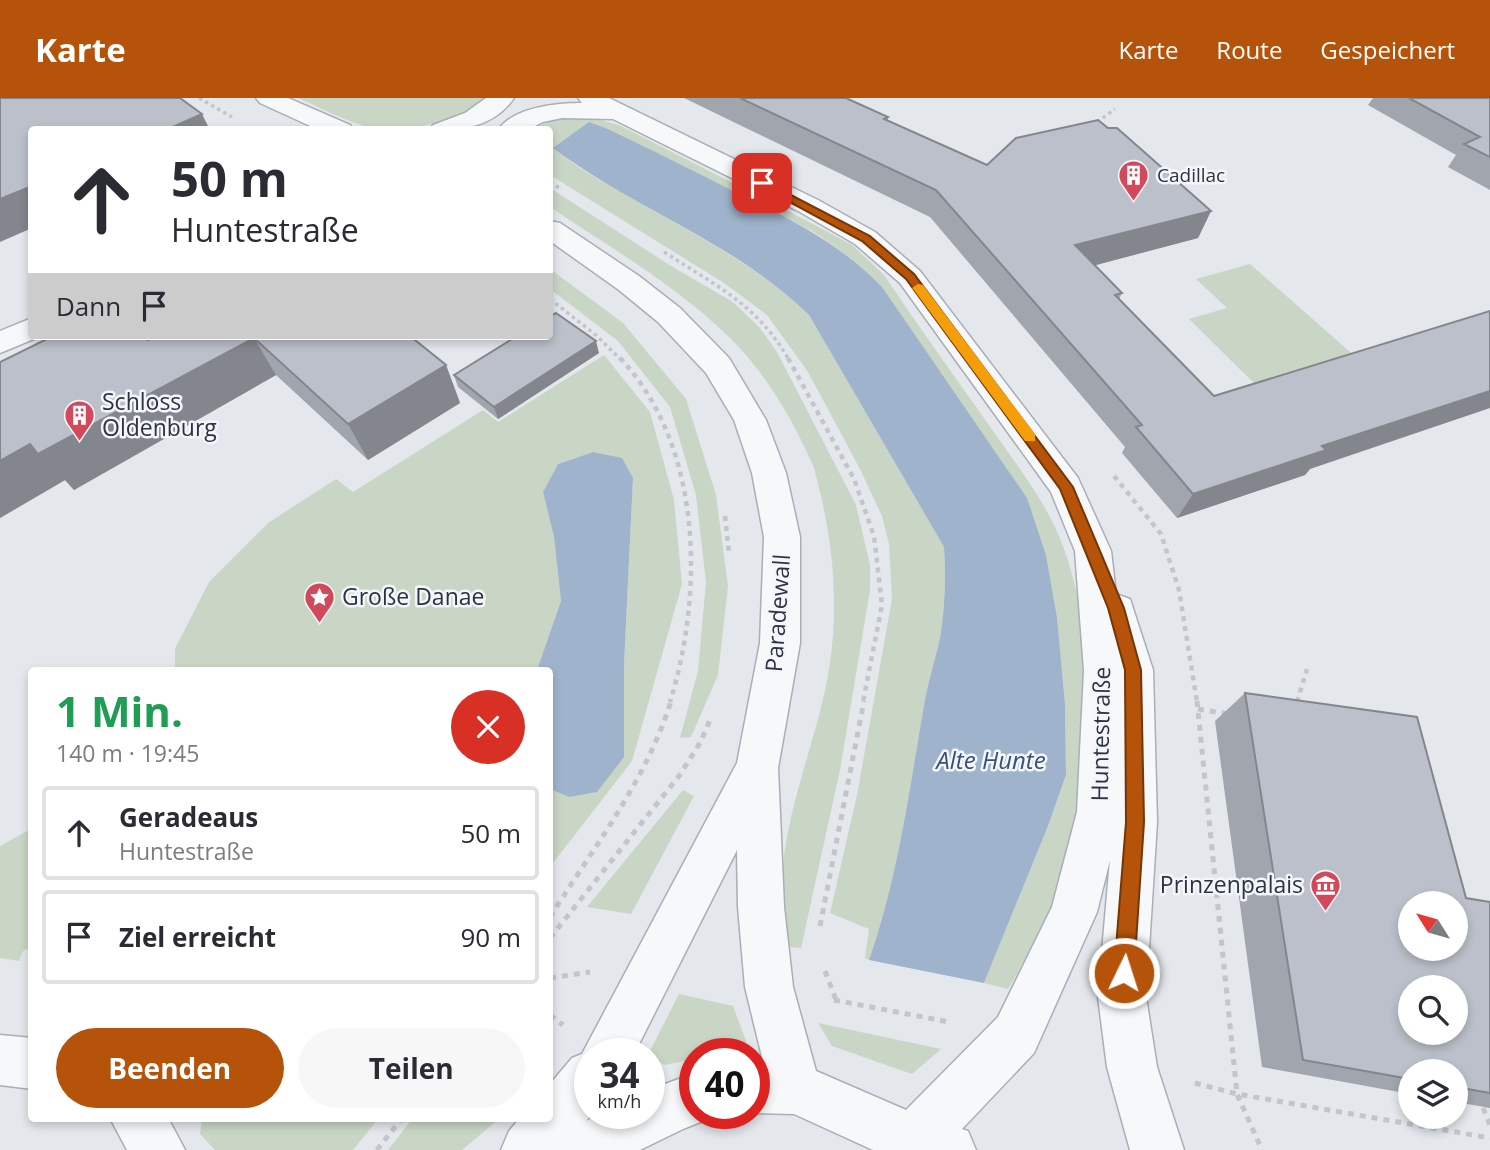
<!DOCTYPE html>
<html lang="de">
<meta charset="utf-8">
<style>
:root{--surface:#fff;--page:#f7f7f7;--text:#2b2b33;--muted:#7c7c81;--line:#e1e1e2;--accent:#b45309}
body{margin:0;font-family:"Open Sans",sans-serif;background:var(--page);color:var(--text);height:100vh;display:flex;flex-direction:column;font-size:26px;white-space:nowrap}
*{box-sizing:border-box;margin:0}
p{font-size:23px;color:var(--muted)}
.icon{flex:none;width:38px;height:38px;fill:none;stroke:currentColor;stroke-width:2;stroke-linecap:round;stroke-linejoin:round}
.map{position:relative;flex:1;overflow:hidden}
.details{position:absolute;left:28px;top:569px;width:525px;height:455px;display:flex;flex-direction:column;background:var(--surface);border-radius:7px;box-shadow:0 4px 10px #0003}
.details>*{flex:none}
.banner{position:absolute;left:28px;top:28px;width:525px;height:214px;border-radius:7px;box-shadow:0 4px 10px #0003;background:#fff;color:var(--text);overflow:hidden}
.needle{width:46px;rotate:307deg}
.controls{position:absolute;left:1398px;top:793px;display:grid;gap:14px}
.controls a{display:grid;place-items:center;width:70px;height:70px;border-radius:50%;background:var(--surface);box-shadow:0 4px 10px #0003;font-size:35px}
.speed{position:absolute;left:574px;top:940px;display:flex;gap:14px;font-size:35px;font-weight:700;text-align:center}
.speed>*{display:grid;place-content:center;width:91px;height:91px;border-radius:50%;background:var(--surface);box-shadow:0 4px 10px #0003;line-height:1}
.speed small{font-size:18px;font-weight:400}
.speed .limit{border:10px solid #d22;background:#fff;color:#111}
.pin{position:absolute;display:grid;place-items:center;width:60px;height:60px;color:#fff;margin:-30px;border-radius:14px;box-shadow:0 4px 10px #0006}
.me{position:absolute;width:77px;margin:-38px;rotate:4deg;stroke-linejoin:round;filter:drop-shadow(0 0 5px #0008)}
.turn{display:flex;align-items:center;gap:24px;height:147px;padding:0 28px;font-size:32px}
.turn .icon{width:91px;height:91px;stroke-width:2.5}
.turn b{display:block;font-size:49px;line-height:60px}
.then{display:flex;align-items:center;height:66px;padding:0 28px;background:#0003;gap:14px;font-size:26px}
.round{display:grid;place-items:center;flex:none;width:74px;height:74px;border-radius:37px;background:var(--page)}
.headline{display:flex;align-items:center;justify-content:space-between;height:119px;padding:0 28px}
h1{font-size:42px;font-weight:700;line-height:52px;color:#1e9e55}
.action{display:flex;gap:14px;margin-top:auto;padding:14px 28px}
.action a{flex:1;height:80px;border-radius:42px;background:var(--accent);color:#fff;font-size:28px;font-weight:700;line-height:80px;text-align:center}
.action a+a{background:var(--page);color:var(--text)}
ul{padding:0;list-style:none}
li{display:flex;align-items:center;gap:21px;height:94px;margin:0 14px 10px;padding:0 14px;border:4px solid var(--line);border-radius:7px}
li div{flex:1}
li b{display:block;font-size:26px}
li em{font-style:normal}
header{display:flex;align-items:center;gap:42px;box-sizing:border-box;height:98px;padding:0 35px;background:var(--accent);color:#fff}
header strong{font-size:33px}
nav{display:flex;gap:38px;margin-inline-start:auto;font-size:24px}
.map>svg:first-child{display:block}
.green{fill:#c9d6c5}
.water{fill:#9fb4cc}
.lines{fill:none;stroke-linecap:round;stroke-linejoin:round}
.pedestrian-casing{stroke:#a9aeb7;stroke-width:3}
.minor-casing{stroke:#a9aeb7;stroke-width:3}
.tertiary-casing{stroke:#a9aeb7;stroke-width:3}
.path-far2{stroke:#c2c5cb;stroke-width:3.5;stroke-dasharray:3.5 3.5;stroke-linecap:butt}
.path-far1{stroke:#c2c5cb;stroke-width:4.5;stroke-dasharray:5 5;stroke-linecap:butt}
.path{stroke:#c2c5cb;stroke-width:5;stroke-dasharray:6 6;stroke-linecap:butt}
.pedestrian{fill:#f7f8fa;fill-rule:evenodd}
.minor{fill:#f7f8fa;fill-rule:evenodd}
.tertiary{fill:#f7f8fa;fill-rule:evenodd}
.wall{fill:#a1a5ae}
.shaded-wall{fill:#83868d}
.building{fill:#bbc0ca;stroke:#83868d;stroke-width:2;fill-rule:evenodd}
.route{fill:#b45309;stroke:#753606;stroke-width:2}
.slow{fill:#f59e0b}
.labels{text-anchor:middle;stroke-width:5;stroke-linejoin:round;paint-order:stroke}
.far-poi-label{font-size:19px;fill:#2b3445;stroke:#f4f6f9;text-anchor:start}
.poi-label{font-size:23px;fill:#2b3445;stroke:#f4f6f9;text-anchor:start}
.street-label{font-size:23px;fill:#2b3445;stroke:#f4f6f9}
.water-label{font-size:24px;font-style:italic;fill:#34527a;stroke:#f4f6f9}
</style>
<header>
<strong>Karte</strong>
<nav><a>Karte</a><a>Route</a><a>Gespeichert</a></nav>
</header>
<div class="map">
<svg width="1490" height="1052" viewBox="0 0 1490 1052">
<rect width="100%" height="100%" fill="#e4e7ec"/>
<g class="green">
<path d="M298 0H486C462 21 411 35 379 31 357 29 319 9 298 0Z"/>
<path d="M590 19 621 28 813 126 852 147 884 177C919 229 955 279 991 330 1012 360 1035 390 1052 423 1103 524 1094 693 1057 797 1045 830 1026 861 1008 891L984 885 1048 728 1066 677 1065 606 1057 519 1046 457 882 189C860 166 837 149 810 132L608 31 589 25 554 50C576 70 604 84 630 99 691 135 758 167 809 217L944 449C946 480 945 510 940 540 935 562 928 584 924 607 909 694 898 779 869 862L865 860 869 831 830 815 857 697 892 501 889 446 882 418 861 373 808 274 767 217 724 185 550 77V32H529L558 20Z"/>
<path d="M550 90 671 168 733 204 760 230 777 254 856 407 870 467V492L840 672 801 850 787 849C783 822 781 796 783 769 788 708 815 644 827 583 839 521 835 455 820 394 817 384 816 373 811 363 792 320 764 273 730 240 677 188 611 150 550 109Z"/>
<path d="M1250 166 1358 261 1260 291 1189 221 1227 210 1196 181Z"/>
<path d="M550 171 623 225 686 301 716 397 728 488 718 577 691 639 680 640 698 573 706 484 696 397 670 309 618 243 550 191Z"/>
<path d="M604 257 650 314 674 402 682 486 632 663 553 765 550 768V691L569 699 624 659V567L633 381 593 354 558 366 543 394 554 439 561 503 537 572H175V551L209 484 268 425 336 381 353 394 483 312 498 324Z"/>
<path d="M683 692 694 698 631 816 587 809Z"/>
<path d="M31 731V849L23 853 19 863 0 860V748Z"/>
<path d="M679 896 733 908 749 951 725 955 695 956V961L664 967 649 955Z"/>
<path d="M818 925 941 951 912 976 832 948Z"/>
<path d="M202 1020H379L353 1052H215L200 1036Z"/>
<path d="M413 1020H500L462 1052H388Z"/>
</g>
<g class="water">
<path d="M589 24 608 31C650 51 692 72 733 93 788 120 840 145 882 189L1027 400 1046 457 1057 519 1065 606 1066 677 1048 728 984 885 869 862C898 779 909 694 924 607 928 584 935 562 940 540 945 510 946 479 944 449L809 217C736 145 634 111 553 50Z"/>
<path d="M593 354 622 360 633 380 624 567V659L597 694 569 699 550 691V572H537L561 503 554 439 543 394 558 366Z"/>
</g>
<g class="lines">
<defs>
<path id="pedestrian" d="M32 220V238H41L0 255V233Z"/>
<g id="minor">
<path d="M0 937 32 940V991L0 987Z"/>
<path d="M110 1020H168L185 1052H127Z"/>
</g>
<g id="tertiary">
<path d="M256 0H288L350 27 353 32H319L260 5Z"/>
<path d="M486 0H514C493 30 462 32 430 32L433 27 465 15Z"/>
<path d="M578 0H609L818 102 875 134 920 173 1078 380 1111 453 1116 496 1130 501 1153 572 1157 724 1146 899 1157 969 1184 1052H1130L1107 969 1098 899 1110 762 1097 814 1034 955 962 1031 968 1033 976 1052H873L794 1016 754 1015V963H763L745 889 738 809 737 752 634 956H590V1015H593L586 1023 602 1015H649V992L695 975V1015H715L713 1019 683 1031 640 1052H501L509 1033 520 1020H550V986L572 960 582 956 737 665 760 545 764 439 752 375 734 322 706 275 658 224 619 192 550 143V123L560 125 639 178 680 210 729 260 766 322 786 375 800 439V545L778 670 784 809 793 889 816 973 906 1012 998 919 1052 809 1077 714 1084 573 1075 453 1051 394 900 185 855 146 800 114 613 21 562 20 543 24 527 32H498C514 9 556 5 582 5Z"/>
</g>
</defs>
<use href="#pedestrian" class="pedestrian-casing"/>
<use href="#minor" class="minor-casing"/>
<use href="#tertiary" class="tertiary-casing"/>
<g class="path-far2">
<path d="M199 0 232 19"/>
<path d="M1097 24 1115 11"/>
<path d="M550 84 561 91"/>
<path d="M664 154C715 187 758 207 789 262"/>
<path d="M550 201 597 238 621 262"/>
</g>
<g class="path-far1">
<path d="M620 260C703 348 704 495 670 604"/>
<path d="M788 260 854 381 874 438 882 507 863 604"/>
<path d="M1114 378 1161 436 1179 492 1197 604"/>
<path d="M725 418 729 455"/>
<path d="M1297 604 1307 571"/>
</g>
<g class="path">
<path d="M1197 603 1237 996 1262 1052"/>
<path d="M1198 611 1229 616"/>
<path d="M550 819C594 749 646 683 671 603"/>
<path d="M820 828 864 603"/>
<path d="M550 840 679 678 700 645 710 622"/>
<path d="M825 873 836 902"/>
<path d="M550 880 590 874"/>
<path d="M834 902 949 924"/>
<path d="M550 917 563 927"/>
<path d="M1195 985 1237 996 1490 1040"/>
<path d="M1483 1010 1490 1027"/>
<path d="M377 1052 402 1020"/>
</g>
<use href="#pedestrian" class="pedestrian"/>
<use href="#minor" class="minor"/>
<use href="#tertiary" class="tertiary"/>
</g>
<g class="wall">
<path d="M684 0H846L888 19V23L987 67 1108 30 1211 113 1198 140 1095 167 1122 195 1119 201 1214 298 1310 371 1305 377 1177 420 1122 355 1125 349 930 119Z"/>
<path d="M1373 0H1490V92L1448 69 1456 57 1368 7Z"/>
<path d="M410 238 446 267 460 305 368 362 276 277 74 392 65 382 0 420V264L148 242Z"/>
<path d="M599 255 498 321 458 289 454 277Z"/>
<path d="M1245 595 1466 800 1490 804V1010L1456 1004V973H1410V996L1262 969 1215 623Z"/>
</g>
<g class="shaded-wall">
<path d="M202 16 210 32H166Z"/>
<path d="M32 88V130L0 144V101Z"/>
<path d="M1211 113 1198 140 1066 175 1075 147Z"/>
<path d="M254 240 276 277 74 392 65 382 0 420V363L30 346Z"/>
<path d="M596 243 599 255 498 321 494 309Z"/>
<path d="M446 267 460 305 368 362 348 326Z"/>
<path d="M1490 293V310L1310 371 1305 377 1177 420 1193 396 1322 348Z"/>
</g>
<g class="building">
<path d="M0 0H180L202 16 166 32H32V88L0 101Z"/>
<path d="M740 0H846L888 19 884 21 987 67 1016 40 1098 22 1108 30H1117L1211 113 1075 147 1122 195 1115 197 1214 298 1490 213V293L1322 348 1326 352 1193 396 1136 329 1142 327 936 92Z"/>
<path d="M1409 0H1490V59L1464 46 1480 39Z"/>
<path d="M556 215 596 243 494 309 454 277 517 238H550V218Z"/>
<path d="M53 238H143L148 242 156 238H410L446 267 348 326 254 240 38 356 30 346 0 363V264Z"/>
<path d="M1245 595 1417 619 1466 800 1490 804V995L1456 989V973H1410V981L1303 962ZM1410 805H1456V850H1410ZM1410 889H1456V934H1410Z"/>
</g>
<path class="route" d="M762 82 870 138 914 176 1073 389 1124 510 1141 572 1144 724 1134 875 1131 882 1124 885 1117 882 1114 875 1126 724 1125 572 1108 510 1060 391 906 181 862 143 758 87 757 85Z"/>
<path class="slow" d="M918 186 923 187 1035 336V343H1025L914 192 912 190Z"/>
<defs>
<symbol id="building-pin" viewBox="-11 -11 22 30"><path d="M0 17L-7.5 6A9.5 9.5 0 1 1 7.5 6Z" fill="#d1495b" stroke="#f4f6f9"/><path d="M-4-6H4V6H1V3H-1V6H-4ZM-2.5-4.3h1.7v1.8h-1.7ZM.8-4.3h1.7v1.8H.8ZM-2.5-1h1.7V.8h-1.7ZM.8-1h1.7V.8H.8Z" fill="#fff"/></symbol>
<symbol id="sight-pin" viewBox="-11 -11 22 30"><path d="M0 17L-7.5 6A9.5 9.5 0 1 1 7.5 6Z" fill="#d1495b" stroke="#f4f6f9"/><path d="M0-6L1.8-2.2L6-1.7L2.9 1.2L3.7 5.4L0 3.3L-3.7 5.4L-2.9 1.2L-6-1.7L-1.8-2.2Z" fill="#fff"/></symbol>
<symbol id="museum-pin" viewBox="-11 -11 22 30"><path d="M0 17L-7.5 6A9.5 9.5 0 1 1 7.5 6Z" fill="#d1495b" stroke="#f4f6f9"/><path d="M0-6L6-3V-2H-6V-3ZM-5-1h2V3h-2ZM-1-1h2V3h-2ZM3-1h2V3H3ZM-6 4H6V6H-6Z" fill="#fff"/></symbol>
</defs>
<g fill-rule="evenodd">
<use href="#building-pin" x="1116" y="60" width="35" height="47"/>
<use href="#building-pin" x="62" y="300" width="35" height="47"/>
<use href="#sight-pin" x="302" y="482" width="35" height="47"/>
<use href="#museum-pin" x="1308" y="770" width="35" height="47"/>
</g>
<g class="labels">
<g class="far-poi-label">
<text x="1157" y="84">Cadillac</text>
</g>
<g class="poi-label">
<text x="102" y="312">Schloss<tspan x="102" dy="26">Oldenburg</tspan></text>
<text x="342" y="507">Große Danae</text>
<text x="1303" y="795" text-anchor="end">Prinzenpalais</text>
</g>
<g class="street-label">
<text transform="translate(778 515) rotate(-86)" y="8">Paradewall</text>
<text transform="translate(1101 636) rotate(-89)" y="8">Huntestraße</text>
</g>
<g class="water-label">
<text x="991" y="671">Alte Hunte</text>
</g>
</g>
</svg>
<div class="controls">
<a><svg class="needle" viewBox="-14 -14 28 28"><path d="M0-13l5 13h-10z" fill="#e53935"/><path d="M0 13l5-13h-10z" fill="#7c7c81"/></svg></a>
<a><svg class="icon" aria-label="search" viewBox="0 0 24 24"><circle cx="10" cy="10" r="6"/><path d="M15 15l6 6"/></svg></a>
<a><svg class="icon" aria-label="layers" viewBox="0 0 24 24"><path d="M12 4l9 5-9 5-9-5zM3 14l9 5 9-5"/></svg></a>
</div>
<div class="speed"><div>34<small>km/h</small></div><div class="limit">40</div></div>
<div class="pin" style="left:762px;top:85px;background:#d93025"><svg class="icon" aria-label="arrive" viewBox="0 0 24 24"><path d="M6 21V4h12l-3 4 3 4H6"/></svg></div>
<svg class="me" style="left:1124px;top:875px" viewBox="-20 -20 40 40"><circle r="17" fill="#b45309" stroke="#fff" stroke-width="3"/><path d="M0-11L8 9 0 5-8 9z" fill="#fff"/></svg>
<div class="banner">
<div class="turn"><svg class="icon" aria-label="ahead" viewBox="0 0 24 24"><path d="M12 20V5M6 11l6-6 6 6"/></svg><div><b>50 m</b>Huntestraße</div></div>
<div class="then">Dann<svg class="icon" aria-label="arrive" viewBox="0 0 24 24"><path d="M6 21V4h12l-3 4 3 4H6"/></svg></div>
</div>
<section class="details">
<div class="headline"><div><h1>1 Min.</h1><p>140 m · 19:45</p></div><a class="round" style="background:#d93025;color:#fff"><svg class="icon" aria-label="close" viewBox="0 0 24 24"><path d="M6 6l12 12M18 6L6 18"/></svg></a></div>
<ul>
<li><svg class="icon" aria-label="ahead" viewBox="0 0 24 24"><path d="M12 20V5M6 11l6-6 6 6"/></svg><div><b>Geradeaus</b><p>Huntestraße</p></div><em>50 m</em></li>
<li><svg class="icon" aria-label="arrive" viewBox="0 0 24 24"><path d="M6 21V4h12l-3 4 3 4H6"/></svg><div><b>Ziel erreicht</b></div><em>90 m</em></li>
</ul>
<div class="action"><a>Beenden</a><a>Teilen</a></div>
</section>
</div>
